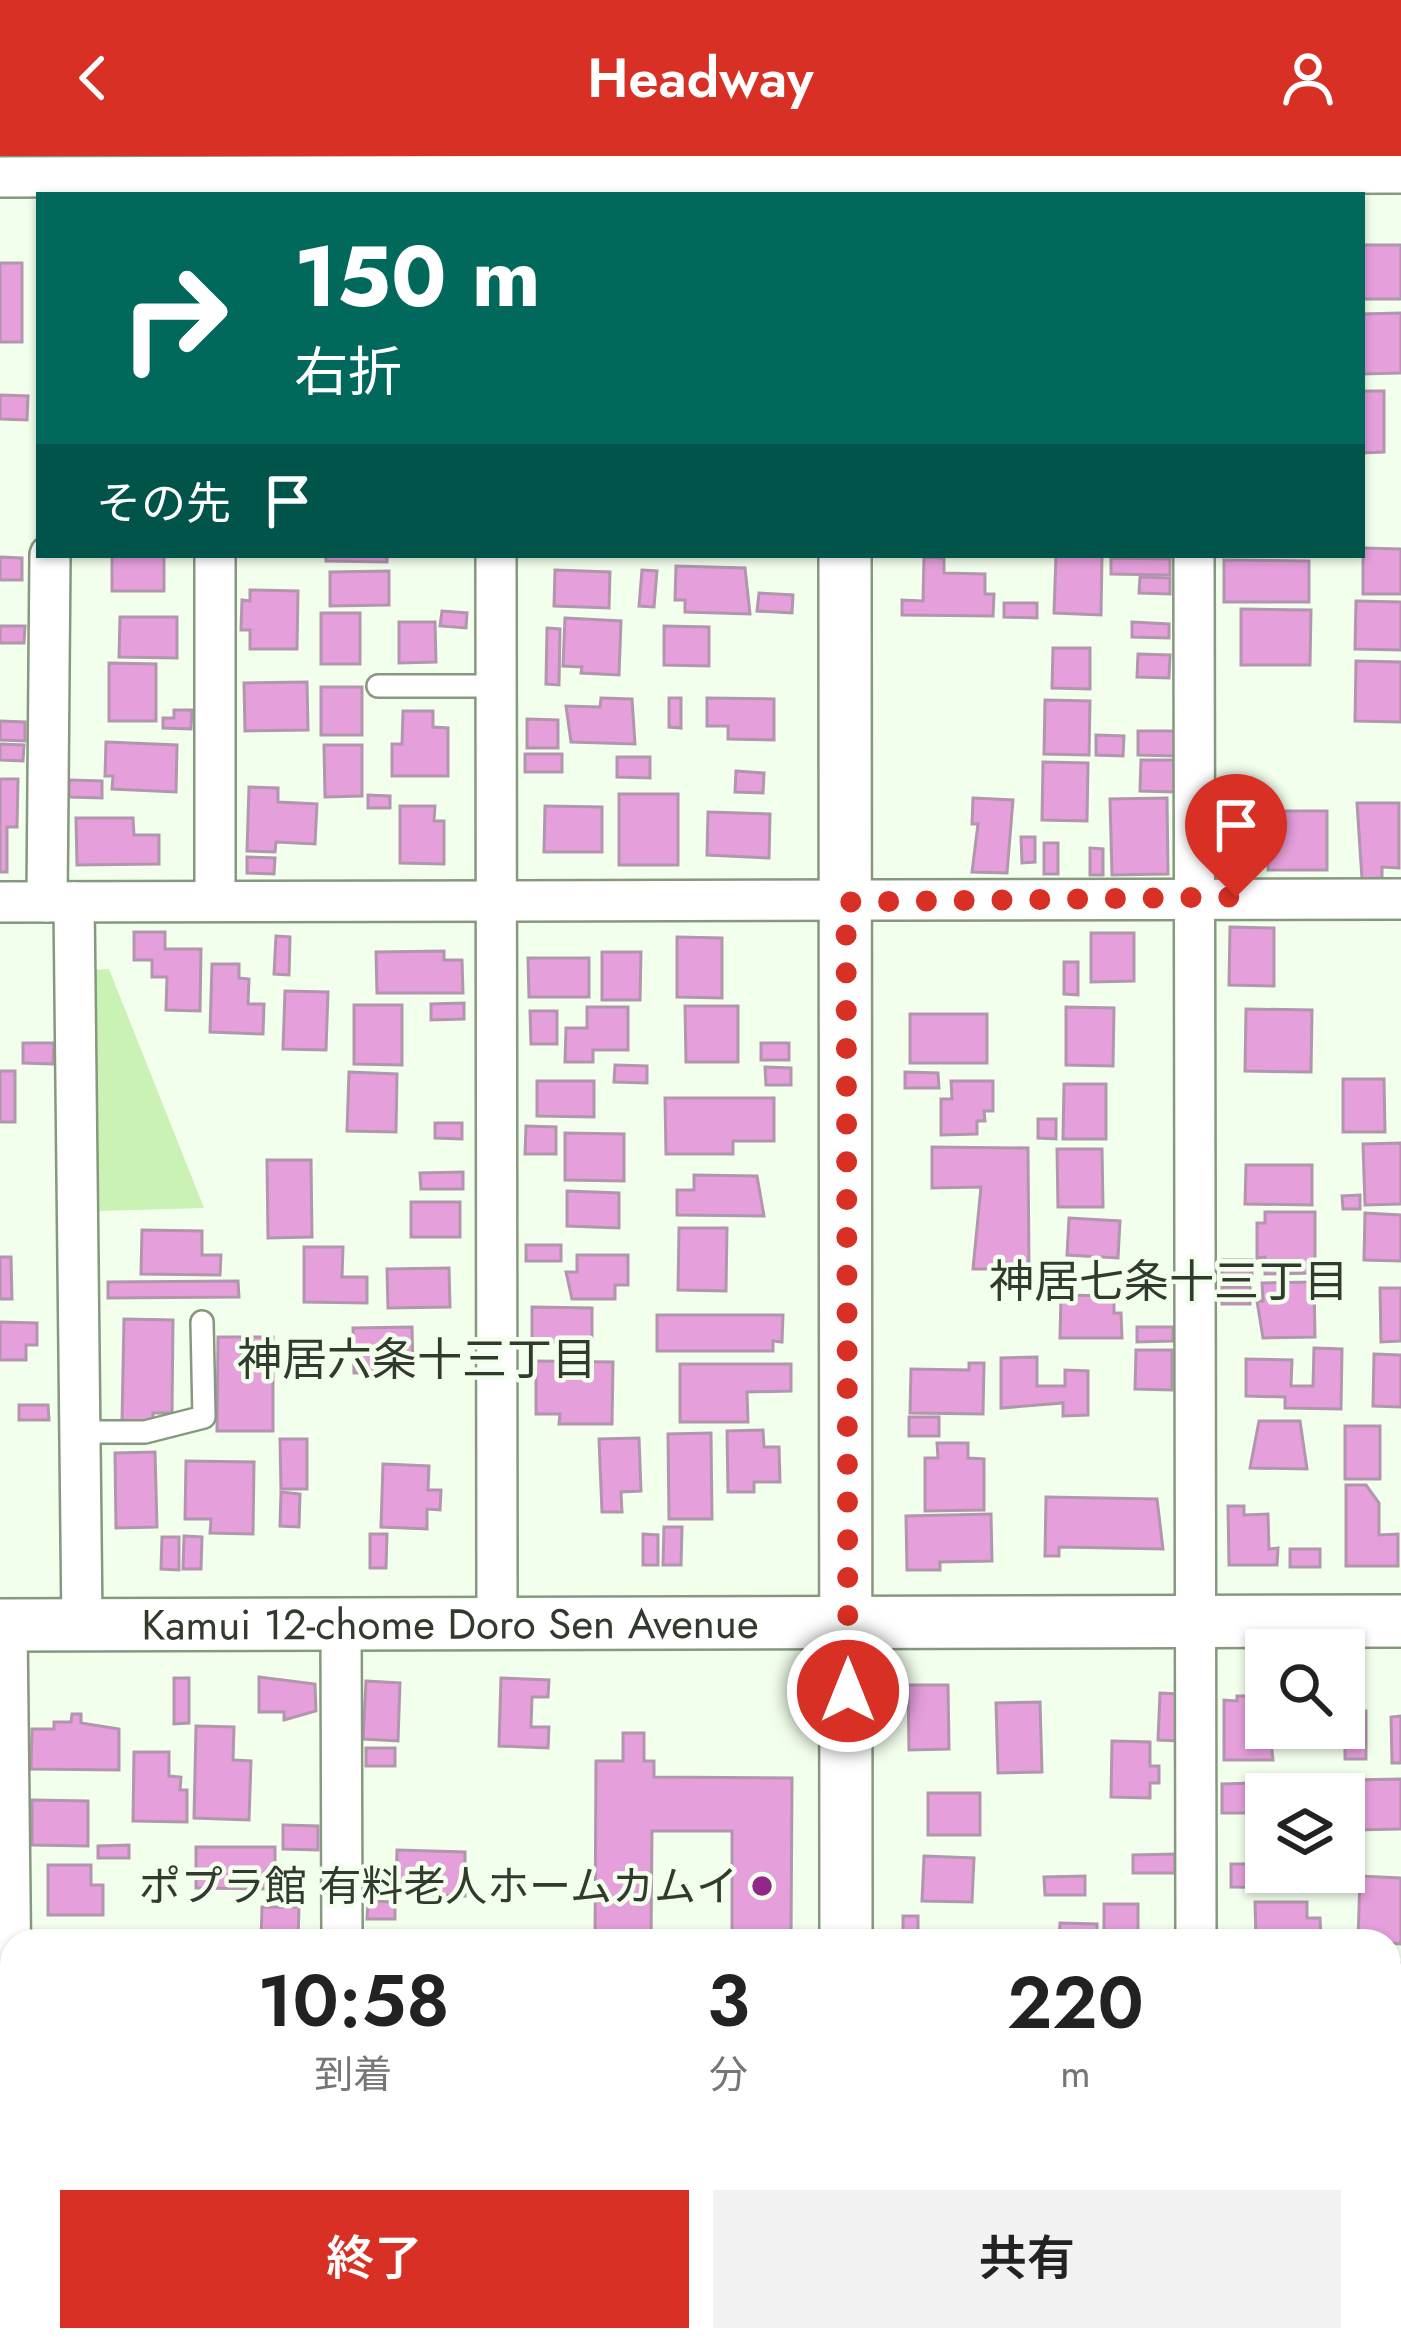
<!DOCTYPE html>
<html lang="ja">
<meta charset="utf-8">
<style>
:root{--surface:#fff;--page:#f2f2f2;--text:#222;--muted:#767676;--accent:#d93025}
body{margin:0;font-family:Jost,"Noto Sans JP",sans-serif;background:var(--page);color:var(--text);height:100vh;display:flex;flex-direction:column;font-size:45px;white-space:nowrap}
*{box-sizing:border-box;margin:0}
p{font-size:39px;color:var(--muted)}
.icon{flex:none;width:66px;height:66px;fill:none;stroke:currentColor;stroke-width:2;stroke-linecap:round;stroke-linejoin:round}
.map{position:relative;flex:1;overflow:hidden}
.sheet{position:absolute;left:0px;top:1773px;width:1401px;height:423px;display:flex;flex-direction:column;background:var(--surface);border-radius:36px 36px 0 0;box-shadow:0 3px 9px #0004}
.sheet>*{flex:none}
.guide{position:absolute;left:36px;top:36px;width:1329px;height:366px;border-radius:0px;box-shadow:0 3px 9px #0004;background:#00695c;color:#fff;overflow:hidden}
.tools{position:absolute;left:1245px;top:1473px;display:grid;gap:24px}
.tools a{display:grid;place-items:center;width:120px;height:120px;border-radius:0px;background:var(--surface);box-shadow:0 3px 9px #0004;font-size:60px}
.pin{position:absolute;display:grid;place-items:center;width:102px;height:102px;color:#fff;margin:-123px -51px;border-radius:50% 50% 50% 0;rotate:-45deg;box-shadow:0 0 12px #0007}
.pin .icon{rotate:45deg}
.me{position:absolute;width:132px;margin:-66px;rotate:0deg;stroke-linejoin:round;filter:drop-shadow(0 0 9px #0008)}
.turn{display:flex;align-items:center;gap:42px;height:252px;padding:0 60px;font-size:54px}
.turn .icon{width:156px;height:156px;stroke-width:2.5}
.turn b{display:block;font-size:84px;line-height:102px}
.then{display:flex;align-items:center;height:114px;padding:0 60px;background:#0003;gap:24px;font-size:45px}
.eta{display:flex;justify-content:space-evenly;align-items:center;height:204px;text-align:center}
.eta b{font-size:72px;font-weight:600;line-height:84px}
.action{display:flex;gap:24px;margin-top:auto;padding:24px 60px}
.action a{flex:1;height:138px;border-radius:0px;background:var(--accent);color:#fff;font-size:48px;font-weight:600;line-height:138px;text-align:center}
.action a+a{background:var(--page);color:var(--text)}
header{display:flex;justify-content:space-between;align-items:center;height:156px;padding:0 60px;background:var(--accent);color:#fff;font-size:54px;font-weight:600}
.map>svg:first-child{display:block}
.green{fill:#c9f2b4}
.building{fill:#e59fdb;stroke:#b196ad;stroke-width:3}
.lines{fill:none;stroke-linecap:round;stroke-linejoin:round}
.service-casing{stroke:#86987d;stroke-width:26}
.minor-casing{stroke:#86987d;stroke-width:44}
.tertiary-casing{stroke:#86987d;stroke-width:56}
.service{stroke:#fff;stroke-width:21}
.minor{stroke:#fff;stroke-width:39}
.tertiary{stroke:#fff;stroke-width:51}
.route{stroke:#d93025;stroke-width:21;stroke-dasharray:0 37.8}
.poi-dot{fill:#922789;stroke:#f3ffed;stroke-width:4.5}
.labels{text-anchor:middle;stroke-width:9;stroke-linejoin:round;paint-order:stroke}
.street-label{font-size:42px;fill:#323a2e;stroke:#f3ffed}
.poi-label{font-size:42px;fill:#323a2e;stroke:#f3ffed;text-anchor:end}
.neighbourhood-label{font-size:45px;fill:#323a2e;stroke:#f3ffed}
</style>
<header><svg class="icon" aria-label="back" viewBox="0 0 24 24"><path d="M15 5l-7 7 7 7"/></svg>Headway<svg class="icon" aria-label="person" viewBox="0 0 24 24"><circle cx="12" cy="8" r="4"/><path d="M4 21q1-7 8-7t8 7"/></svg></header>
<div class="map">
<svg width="1401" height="2195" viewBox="0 0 1401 2195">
<rect width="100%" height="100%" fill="#f3ffed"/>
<path class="green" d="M109 813 204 1052 98 1055 92 814Z"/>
<g class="building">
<rect x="1362" y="89" width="39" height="54"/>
<rect x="0" y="107" width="22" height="79"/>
<path d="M1401 157V217L1362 218V158Z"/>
<path d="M1362 235H1384V296L1362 297Z"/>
<path d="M0 239 28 240 27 264 0 263Z"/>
<path d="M1363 392 1401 393V438H1363Z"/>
<rect x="112" y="399" width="52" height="36"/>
<path d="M326 399H387V406L326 405Z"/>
<path d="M1056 399 1102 400 1101 459 1054 457Z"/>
<path d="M0 401 22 402V424H0Z"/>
<path d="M924 401 944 402V417L985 418V438H994L993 460 902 459V444L923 445Z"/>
<path d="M1111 402 1170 403V419L1111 418Z"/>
<path d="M1224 404 1309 405V446H1224Z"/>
<path d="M676 410 745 412 750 458 685 456V444H675Z"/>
<path d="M555 414 610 416 609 452 554 450Z"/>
<path d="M642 414 657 415 654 451 639 450Z"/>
<path d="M389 415V449L330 450V416Z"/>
<path d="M1140 421 1170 422V438L1139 437Z"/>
<path d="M250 434 298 435 297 493H250V474H241L242 444 250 445Z"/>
<path d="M759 437 793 439 792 457 757 455Z"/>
<path d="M1356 445 1401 446V494L1355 493Z"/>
<path d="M1004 447H1037V462L1004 461Z"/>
<path d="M1241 453 1311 454 1310 509H1241Z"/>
<path d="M442 455 467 457 466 472 440 470Z"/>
<rect x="321" y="457" width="39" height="51"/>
<path d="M120 461H177V502L119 501Z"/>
<path d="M565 462 621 465 619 519 581 517 582 511 563 510Z"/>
<path d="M399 466H435L436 506 399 507Z"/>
<path d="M1132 466 1169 468V482L1132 481Z"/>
<path d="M0 470H25L24 487H0Z"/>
<path d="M664 470 709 471V510L664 509Z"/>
<path d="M547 472 560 473 559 529 546 528Z"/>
<path d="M1053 492H1090V533L1052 532Z"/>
<path d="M1138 498 1170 499 1169 522 1137 521Z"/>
<path d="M1356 505 1401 506V566L1355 565Z"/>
<path d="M109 507 156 508V565H109Z"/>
<path d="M307 526 308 574 245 575 244 527Z"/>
<rect x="321" y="531" width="41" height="48"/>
<path d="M601 542 632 543 635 588 571 586 566 550 600 551Z"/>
<path d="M669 542H681V572L669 571Z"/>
<path d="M707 542 774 543V584L728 583V570H707Z"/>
<path d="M1045 544 1090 545 1089 599 1044 598Z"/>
<path d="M174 554H192L191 573 163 572V562H174Z"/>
<path d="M403 555H433V571L448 572V620H392V588H402Z"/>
<path d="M527 563 558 564V592H527Z"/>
<path d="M0 565 25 566V585L0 584Z"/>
<path d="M1138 575H1175V600L1138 599Z"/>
<path d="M1096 579 1124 580 1123 600 1096 599Z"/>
<path d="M106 586 177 589 176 636 112 633 113 620H105Z"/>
<path d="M0 588 24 589 23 605 0 604Z"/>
<path d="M324 589H362V640L325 641Z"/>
<rect x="525" y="598" width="37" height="18"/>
<path d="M617 601H650V622L617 621Z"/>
<path d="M1141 604H1174V636L1140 635Z"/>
<path d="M1043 606 1088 607 1087 665 1042 664Z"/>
<path d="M736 615 764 617 763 637 735 636Z"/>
<path d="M0 623H18L17 671H7V716H0Z"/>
<path d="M69 624 102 625V642L69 641Z"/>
<path d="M249 631 278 632V646L317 648 315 688 276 686 275 696 247 695Z"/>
<rect x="619" y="638" width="59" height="71"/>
<path d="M368 639 390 640V652H368Z"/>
<path d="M973 642 1013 644 1007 717 972 716 978 668H972Z"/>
<path d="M1167 642 1168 718 1112 719 1110 643Z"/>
<path d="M1357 647H1399V712L1382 711V722L1362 723Z"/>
<path d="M400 650H435L434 665H444V708L400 707Z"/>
<path d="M545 650 602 651V696H544Z"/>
<path d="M1252 655H1327V714H1268V700H1253Z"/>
<path d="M708 656 770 658 769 702 707 699Z"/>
<path d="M76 662H133L134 679H159V708L77 709Z"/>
<path d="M1021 681H1035V706L1022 707Z"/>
<rect x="1044" y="687" width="14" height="31"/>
<path d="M1090 692 1103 693V719H1090Z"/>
<path d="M247 701 275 702 274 718 247 717Z"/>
<path d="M1230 771 1274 772V830L1229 829Z"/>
<path d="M134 776H165V793H201L200 855 166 854 167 821H152V804H134Z"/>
<path d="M1091 777H1134V825L1091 826Z"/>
<path d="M276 780 290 781 289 819 274 818Z"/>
<path d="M677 781 722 782V842L677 841Z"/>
<path d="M444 795V804H462L463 837H377L376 796Z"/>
<path d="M602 796H641L640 844H602Z"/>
<path d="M528 802H589V841H529Z"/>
<path d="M1064 806H1078V839L1064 838Z"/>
<path d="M212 808H239V822L249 823 248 848H264L263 878 210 876Z"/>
<path d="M285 835 328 836 326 894 283 893Z"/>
<path d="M464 847V863L431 864V848Z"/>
<path d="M354 849H402V909L354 908Z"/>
<path d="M685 850H738V906H686Z"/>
<path d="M587 851H628V894H593V906H565L566 872H587Z"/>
<path d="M1066 851 1114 852 1113 910 1066 909Z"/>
<path d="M1246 853 1312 854 1311 916 1245 915Z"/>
<path d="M530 855H557V888H531Z"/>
<rect x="910" y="858" width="77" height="49"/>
<path d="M23 887H54L53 908 23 907Z"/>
<rect x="761" y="887" width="28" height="17"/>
<path d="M615 909 647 910V927L614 926Z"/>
<path d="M765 911 791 912V929H766Z"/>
<rect x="0" y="915" width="15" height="51"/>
<path d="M349 916 397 918 396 976 347 975Z"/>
<path d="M905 916 938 917 939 932H905Z"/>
<path d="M1343 923H1384L1385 976H1343Z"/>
<path d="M537 925H594V961L537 960Z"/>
<path d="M951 925H993V955H984L985 965H977V978L941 979V943H952Z"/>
<path d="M1064 928H1106V983H1063Z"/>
<path d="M665 942H774V985H733V998H666Z"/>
<path d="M1038 963H1056V983L1038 982Z"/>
<path d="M435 967H462V983L435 982Z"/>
<path d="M526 970 556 971V998H525Z"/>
<path d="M565 977 624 978V1025L565 1024Z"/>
<path d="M1401 987V1048L1365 1049 1363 988Z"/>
<path d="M932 991 1028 992 1029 1113H973L981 1031 932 1032Z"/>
<path d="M1057 993H1102L1103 1051H1058Z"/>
<path d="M267 1004H311L312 1081 268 1082Z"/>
<path d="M1246 1009H1312V1049L1245 1048Z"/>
<path d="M463 1016V1033H421L420 1017Z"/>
<path d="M694 1019 757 1020 764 1060 677 1059V1034H694Z"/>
<path d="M567 1035 619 1037V1072L567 1070Z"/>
<path d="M1360 1039V1053H1343L1342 1040Z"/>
<rect x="411" y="1046" width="49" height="35"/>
<path d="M1265 1056H1315V1117L1265 1118V1101L1257 1102V1067H1265Z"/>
<path d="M1365 1057 1401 1059V1105L1364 1104Z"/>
<path d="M1069 1062 1120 1065 1118 1102 1067 1099Z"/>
<path d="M679 1072H727L726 1135 678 1134Z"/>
<path d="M142 1074 202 1075V1099H221L220 1119 141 1118Z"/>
<rect x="526" y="1089" width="35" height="16"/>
<path d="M304 1091H343L342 1121H367V1147L304 1146Z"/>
<path d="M577 1099H628V1129H615V1143H572L566 1116H577Z"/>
<path d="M0 1101H11L12 1143H0Z"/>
<path d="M1223 1104H1252V1118H1222Z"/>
<path d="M449 1112 450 1151 388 1152 387 1113Z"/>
<path d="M238 1125 239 1141 108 1142V1126Z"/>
<path d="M1314 1126 1315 1181 1263 1182 1257 1145H1263L1262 1127Z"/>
<rect x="1222" y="1131" width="28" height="17"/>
<path d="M1380 1132H1401V1185L1381 1186Z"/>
<path d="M1061 1139 1114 1140V1157H1121L1122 1182H1060Z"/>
<path d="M532 1151 592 1152V1186H532Z"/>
<path d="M657 1159H783L782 1186 773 1185V1195H657Z"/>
<path d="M124 1163 173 1164 172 1257H153V1265H122Z"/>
<path d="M0 1166 37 1167V1189H26V1204H0Z"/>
<path d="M412 1171 413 1217H354L353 1172Z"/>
<path d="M1137 1171H1173V1185L1137 1186Z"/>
<path d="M218 1181H273V1275H217Z"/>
<path d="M1314 1192 1342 1193 1341 1253 1285 1252V1241L1246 1240V1203L1292 1204 1291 1230H1313Z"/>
<path d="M1136 1194H1172V1234L1135 1233Z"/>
<path d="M1374 1198 1401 1199V1251L1373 1250Z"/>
<path d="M1037 1201V1230H1065V1214L1088 1215V1259L1063 1260V1247L1001 1252V1202Z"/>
<path d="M536 1205 613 1206 612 1268H559L560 1258H536Z"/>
<path d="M969 1207H984L983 1258 910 1257 911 1213 969 1214Z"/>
<path d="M680 1208H791V1235L747 1236 748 1266H680Z"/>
<path d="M19 1249H48L49 1264H19Z"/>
<rect x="909" y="1261" width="30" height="19"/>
<path d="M1259 1265H1300L1307 1313 1250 1312Z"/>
<rect x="1345" y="1270" width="35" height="53"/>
<path d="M763 1274 764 1291H779L780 1326H754V1336H728L727 1275Z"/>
<path d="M711 1277 712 1363H669L668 1278Z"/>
<path d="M639 1282 641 1335 621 1336 622 1356H602L599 1283Z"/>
<path d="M280 1283H307V1333H281Z"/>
<path d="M937 1287H968V1302L984 1303V1354L925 1355V1302H938Z"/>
<path d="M155 1296 157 1371 116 1372 115 1297Z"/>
<path d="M186 1305 254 1306 253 1378 210 1377 211 1363H185Z"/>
<path d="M383 1308 429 1310 428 1334H441L440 1354 427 1353V1373L381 1371Z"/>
<path d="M1346 1329H1366L1379 1347V1379L1398 1378V1410H1346Z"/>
<path d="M281 1336 300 1338 299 1371 280 1370Z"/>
<path d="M1046 1341 1157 1343 1163 1393 1059 1391V1400H1045Z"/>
<path d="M1228 1350H1244V1359L1268 1358 1269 1393 1278 1392 1277 1409H1229Z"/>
<path d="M991 1358 992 1405 940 1406V1414H907L906 1360Z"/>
<path d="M664 1371H682L681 1409H663Z"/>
<path d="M370 1378H387L386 1412H370Z"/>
<path d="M643 1378 658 1379V1409H643Z"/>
<path d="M184 1380 202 1381 201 1413H183Z"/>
<path d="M162 1381H179V1414L161 1413Z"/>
<rect x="1290" y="1393" width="30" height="18"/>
<path d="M259 1521 315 1528 316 1555 284 1564V1556H259Z"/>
<path d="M174 1522H189V1567L174 1568Z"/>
<path d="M501 1522 549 1524 548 1541H532L531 1571H549L548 1592 499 1590Z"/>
<path d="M366 1525 400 1527 398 1585 363 1583Z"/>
<path d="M908 1529H948L949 1593 909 1594Z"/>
<path d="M1160 1537 1178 1538 1177 1585 1158 1584Z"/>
<path d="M1237 1540H1266L1273 1604H1224V1544L1237 1545Z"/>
<path d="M1040 1546 1042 1616 998 1617 996 1547Z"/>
<rect x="1345" y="1555" width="21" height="48"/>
<path d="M72 1558H81V1567L119 1573V1614L31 1613 32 1573H54V1566H71Z"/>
<path d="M1401 1560V1607H1392L1391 1561Z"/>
<path d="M196 1570 234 1571 233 1604 251 1605 249 1664 194 1662Z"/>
<path d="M623 1577H644V1605H654V1621L792 1622 791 1785H732V1675H652L651 1785H595L596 1605H623Z"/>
<path d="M1112 1585 1150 1586V1610H1159V1627H1150V1642L1111 1641Z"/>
<rect x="366" y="1592" width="29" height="18"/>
<path d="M134 1596H169V1620L181 1621 180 1634H187V1666L133 1665Z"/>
<path d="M1401 1623V1673L1354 1674 1353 1624Z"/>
<path d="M1267 1626 1339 1627V1638H1267Z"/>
<path d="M1254 1627V1657H1222V1628Z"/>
<rect x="928" y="1637" width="52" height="42"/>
<path d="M32 1644 88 1645V1690L32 1689Z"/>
<path d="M283 1669 318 1670V1694L283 1693Z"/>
<path d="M129 1689V1702H98V1690Z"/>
<path d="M196 1691H275V1733L196 1732Z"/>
<path d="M397 1694 465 1696V1740L396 1738Z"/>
<path d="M1175 1698V1717H1133V1699Z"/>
<path d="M924 1700 974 1702 972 1746 922 1745Z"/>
<path d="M1231 1708H1266V1716H1304V1732L1231 1731Z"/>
<path d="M48 1709H91V1729H103V1759H48Z"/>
<path d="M1085 1720V1739H1045L1044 1721Z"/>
<path d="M1360 1720 1401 1722V1788L1358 1785Z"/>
<path d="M368 1745 395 1746V1763H367Z"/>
<path d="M1255 1746H1307V1762H1320L1321 1783 1256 1784Z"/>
<rect x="1104" y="1748" width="34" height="37"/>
<path d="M262 1751H299L298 1785H261Z"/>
<rect x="903" y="1760" width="15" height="25"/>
<path d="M1060 1767 1097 1768V1785H1059Z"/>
<path d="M930 1778 990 1779V1785H930Z"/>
<rect x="1389" y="1807" width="12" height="60"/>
<rect x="0" y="1982" width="12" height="82"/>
<rect x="334" y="2184" width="74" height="11"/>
</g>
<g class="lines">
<defs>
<g id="service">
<path d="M378 530H496"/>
<path d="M80 1276H145L204 1261 202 1166"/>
<path d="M0 2141H12"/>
<path d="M229 2195V2184"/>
</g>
<g id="minor">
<path d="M0 21 1401 17"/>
<path d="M215 399V745"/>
<path d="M496 399 497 1469"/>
<path d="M1194 399 1196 1785"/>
<path d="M0 746 1401 743"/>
<path d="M47 746 50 399"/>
<path d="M74 746 82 1469"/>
<path d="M7 1469 12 1926"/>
<path d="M341 1469 342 1785"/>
<path d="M1389 2165H1401"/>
<path d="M477 2195V2184"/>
<path d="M1198 2195V2184"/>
</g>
<g id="tertiary">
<path d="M852 39 859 0"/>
<path d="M845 399 846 1785"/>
<path id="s1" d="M0 1469 1401 1465"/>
<path d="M845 2195V2184"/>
</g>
</defs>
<use href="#service" class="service-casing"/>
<use href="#minor" class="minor-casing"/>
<use href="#tertiary" class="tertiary-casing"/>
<use href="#service" class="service"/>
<use href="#minor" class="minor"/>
<use href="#tertiary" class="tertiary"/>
</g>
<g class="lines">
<path class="route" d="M848 1535 846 746 1236 741"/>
</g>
<circle class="poi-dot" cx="762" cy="1730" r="12"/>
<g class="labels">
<g class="street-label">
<text dy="15" stroke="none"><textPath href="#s1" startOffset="450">Kamui 12-chome Doro Sen Avenue</textPath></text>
</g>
<g class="poi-label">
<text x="738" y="1745">ポプラ館 有料老人ホームカムイ</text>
</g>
<g class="neighbourhood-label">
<text x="1169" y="1141">神居七条十三丁目</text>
<text x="417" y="1219">神居六条十三丁目</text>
</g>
</g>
</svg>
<div class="tools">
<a><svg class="icon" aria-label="search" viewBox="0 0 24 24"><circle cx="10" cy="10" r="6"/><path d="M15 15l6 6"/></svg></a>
<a><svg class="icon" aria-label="layers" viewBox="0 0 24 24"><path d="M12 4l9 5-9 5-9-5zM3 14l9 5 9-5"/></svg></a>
</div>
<div class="pin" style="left:1236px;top:741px;background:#d93025"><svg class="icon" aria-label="arrive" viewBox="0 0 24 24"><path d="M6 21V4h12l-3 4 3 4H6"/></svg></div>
<svg class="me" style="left:848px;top:1535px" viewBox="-20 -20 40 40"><circle r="17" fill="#d93025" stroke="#fff" stroke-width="3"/><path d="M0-11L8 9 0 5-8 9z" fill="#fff"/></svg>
<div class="guide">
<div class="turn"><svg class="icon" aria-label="right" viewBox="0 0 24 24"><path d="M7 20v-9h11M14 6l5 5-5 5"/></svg><div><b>150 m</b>右折</div></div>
<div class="then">その先<svg class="icon" aria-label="arrive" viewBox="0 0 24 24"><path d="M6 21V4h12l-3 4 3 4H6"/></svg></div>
</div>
<section class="sheet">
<div class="eta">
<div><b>10:58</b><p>到着</p></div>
<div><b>3</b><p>分</p></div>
<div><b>220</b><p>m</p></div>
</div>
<div class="action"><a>終了</a><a>共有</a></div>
</section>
</div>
